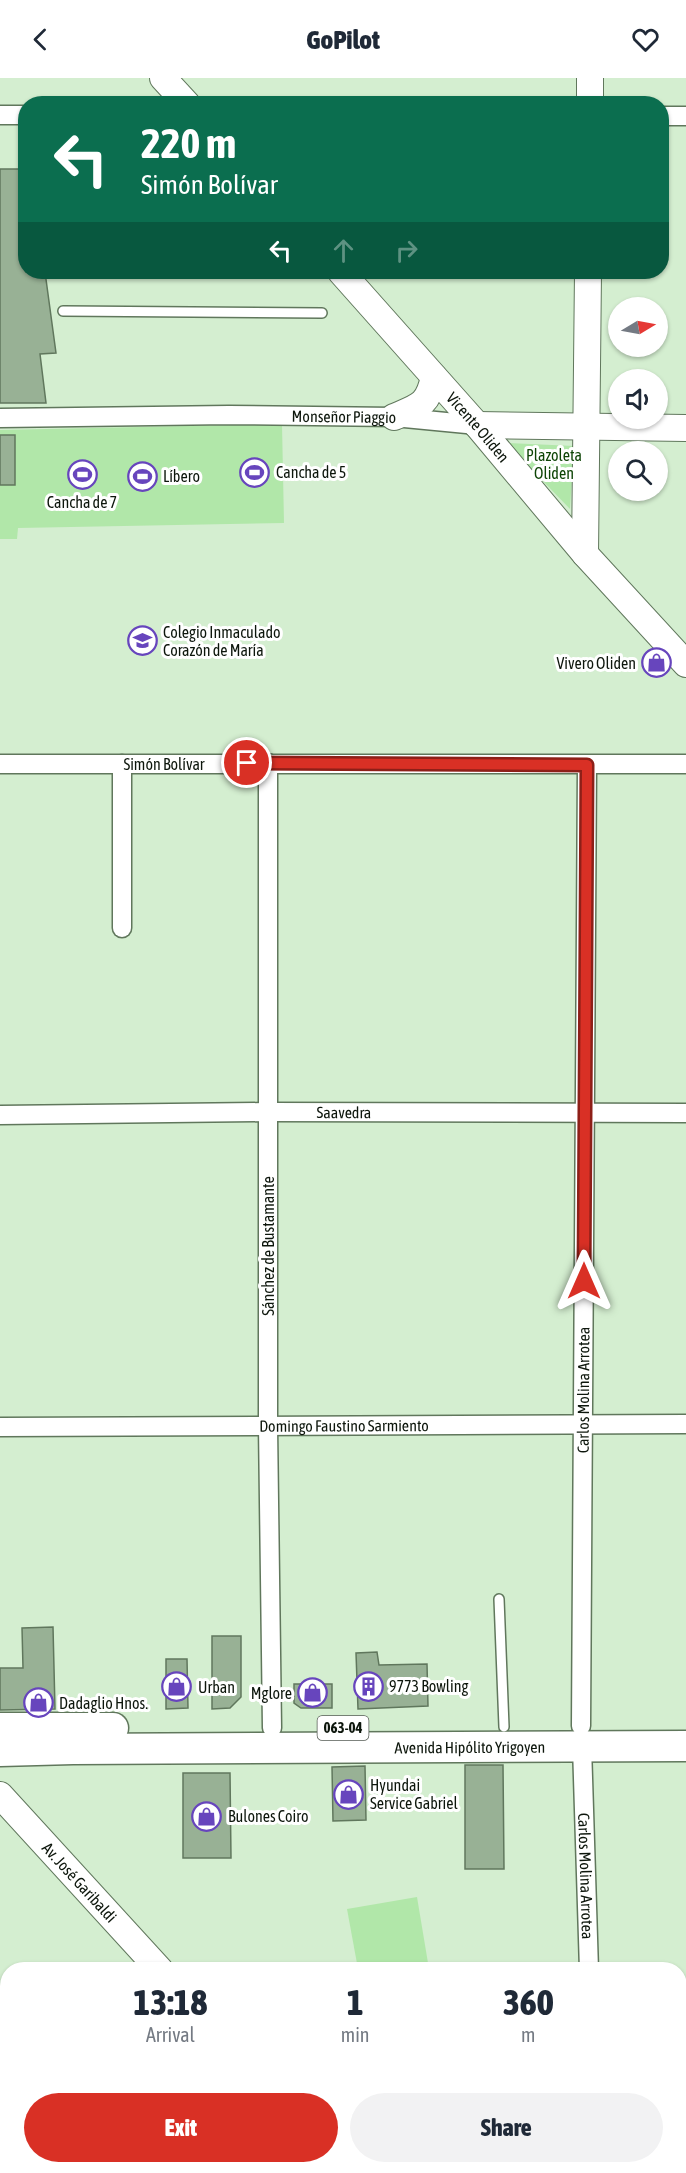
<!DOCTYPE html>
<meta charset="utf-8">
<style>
:root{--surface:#fff;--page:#f2f2f3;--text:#1f2937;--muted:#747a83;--accent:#d93025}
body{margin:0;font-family:"Asap Condensed",sans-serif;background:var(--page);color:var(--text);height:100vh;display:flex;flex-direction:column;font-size:22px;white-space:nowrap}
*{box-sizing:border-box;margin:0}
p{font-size:20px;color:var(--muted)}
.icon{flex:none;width:33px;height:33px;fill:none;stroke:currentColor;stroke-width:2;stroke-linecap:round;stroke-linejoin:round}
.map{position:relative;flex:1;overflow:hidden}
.side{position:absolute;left:0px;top:1884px;width:687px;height:212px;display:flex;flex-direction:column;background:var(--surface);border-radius:24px 24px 0 0;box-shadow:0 2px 4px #0004}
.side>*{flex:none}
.hud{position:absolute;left:18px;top:18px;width:651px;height:183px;border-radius:24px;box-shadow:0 2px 4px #0004;background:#0b6e4f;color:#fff;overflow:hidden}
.needle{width:39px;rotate:80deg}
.buttons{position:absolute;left:608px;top:219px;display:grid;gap:12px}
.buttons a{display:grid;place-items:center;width:60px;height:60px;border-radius:50%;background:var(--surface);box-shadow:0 2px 4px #0004;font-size:30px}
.pin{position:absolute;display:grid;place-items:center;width:51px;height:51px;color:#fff;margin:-26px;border:3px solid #fff;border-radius:50%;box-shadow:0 2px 6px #0007}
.me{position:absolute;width:66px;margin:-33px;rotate:0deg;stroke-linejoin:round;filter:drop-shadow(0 0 4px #0008)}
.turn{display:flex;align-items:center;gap:21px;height:126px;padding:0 24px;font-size:27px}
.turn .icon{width:78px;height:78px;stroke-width:2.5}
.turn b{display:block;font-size:42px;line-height:51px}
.lanes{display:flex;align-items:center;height:57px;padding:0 24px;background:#0003;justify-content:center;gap:30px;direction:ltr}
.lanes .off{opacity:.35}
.eta{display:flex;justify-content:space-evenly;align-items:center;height:102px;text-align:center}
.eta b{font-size:36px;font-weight:800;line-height:42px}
.action{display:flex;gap:12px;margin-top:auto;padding:12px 24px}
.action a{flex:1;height:69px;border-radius:36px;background:var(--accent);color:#fff;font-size:24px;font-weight:800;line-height:69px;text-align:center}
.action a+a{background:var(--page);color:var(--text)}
header{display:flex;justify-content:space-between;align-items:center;height:78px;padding:0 24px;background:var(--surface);font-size:27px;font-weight:800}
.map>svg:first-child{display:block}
.green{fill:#b1e7a9}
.building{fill:#98b195;stroke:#60775d;stroke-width:1.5}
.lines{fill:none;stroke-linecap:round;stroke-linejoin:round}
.lane-casing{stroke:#60775c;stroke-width:12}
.street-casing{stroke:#60775c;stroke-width:21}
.secondary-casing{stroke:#60775c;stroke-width:28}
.primary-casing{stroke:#60775c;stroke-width:33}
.lane{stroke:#fff;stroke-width:9}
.street{stroke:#fff;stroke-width:18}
.secondary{stroke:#fff;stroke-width:26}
.primary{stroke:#fff;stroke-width:30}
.route-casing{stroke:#8d1f18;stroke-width:15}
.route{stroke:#d93025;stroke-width:10}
.labels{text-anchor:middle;stroke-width:6;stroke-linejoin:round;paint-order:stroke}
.shield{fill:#fff;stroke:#565c55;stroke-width:1.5}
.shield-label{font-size:15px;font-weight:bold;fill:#0d160c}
.street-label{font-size:16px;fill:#0d160c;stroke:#fff}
.park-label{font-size:16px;fill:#0d4405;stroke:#fff}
.poi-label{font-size:16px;fill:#0d160c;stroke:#fff;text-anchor:start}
</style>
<header><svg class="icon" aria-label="back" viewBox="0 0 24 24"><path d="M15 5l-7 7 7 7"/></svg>GoPilot<svg class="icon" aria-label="heart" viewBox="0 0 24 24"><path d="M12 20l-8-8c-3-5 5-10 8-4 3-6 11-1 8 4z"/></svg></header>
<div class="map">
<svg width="686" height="2095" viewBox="0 0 686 2095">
<rect width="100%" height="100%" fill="#d4eed0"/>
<g class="green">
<path d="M282 346 284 445 18 450 17 461H0V352Z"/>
<path d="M506 365 574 368 570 431Z"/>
<path d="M417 1819 429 1891H358L347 1831Z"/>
</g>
<g class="building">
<path d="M0 91H26V194H45L56 275 40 276 46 325H0Z"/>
<rect x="0" y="357" width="15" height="50"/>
<path d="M53 1549 55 1631 0 1632V1590H23L22 1550Z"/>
<path d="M212 1558H241V1619L230 1630 212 1631Z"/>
<path d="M377 1574 379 1587 427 1586 428 1628 358 1631 356 1575Z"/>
<path d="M166 1581H187L188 1630 166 1631Z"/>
<path d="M294 1606H332V1630H301L294 1625Z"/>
<path d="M465 1687H503L504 1791H465Z"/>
<path d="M365 1688 366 1742 333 1743 332 1689Z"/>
<path d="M183 1695H230L231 1780H183Z"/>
</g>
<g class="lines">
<defs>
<g id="lane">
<path d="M63 233 322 235"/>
<path d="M499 1521 504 1649"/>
</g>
<g id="street">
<path d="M0 37H26"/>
<path d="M662 38H686"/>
<path id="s1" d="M0 340 229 337 394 339 477 347"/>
<path d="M268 685V1348L272 1650"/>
<path id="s2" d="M0 686H686"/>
<path d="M122 686V850"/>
<path id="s3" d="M0 1037 267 1034 686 1035"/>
<path id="s4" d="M0 1349 686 1346"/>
<path id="s5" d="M581 1648 587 687"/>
<path id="s6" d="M582 1668 589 1892"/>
<path d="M680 1972 686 1971"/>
<path d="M0 2084 8 2083"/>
<path d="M620 2088 624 2095"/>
<path d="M592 2095 604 2088"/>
</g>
<g id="secondary">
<path d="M163 0 187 26"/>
<path d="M590 0V26"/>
<path id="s7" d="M341 194 477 347 585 476 686 586"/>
<path d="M394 339C420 328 428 327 434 299"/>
<path d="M477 347 686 350"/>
<path d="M585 476 588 194"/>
<path id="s8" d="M0 1717 160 1892"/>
<path d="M342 2088 348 2095"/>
</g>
<g id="primary">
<path d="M0 1650H113"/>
<path id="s9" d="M0 1673 73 1671 686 1668"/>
</g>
</defs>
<use href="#lane" class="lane-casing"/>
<use href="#street" class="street-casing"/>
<use href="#secondary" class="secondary-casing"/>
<use href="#primary" class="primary-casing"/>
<use href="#lane" class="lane"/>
<use href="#street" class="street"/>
<use href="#secondary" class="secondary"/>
<use href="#primary" class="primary"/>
</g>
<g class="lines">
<defs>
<path id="route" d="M247 685 587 687 584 1203"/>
</defs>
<use href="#route" class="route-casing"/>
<use href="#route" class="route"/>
</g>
<defs>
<symbol id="stadium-ring" viewBox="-11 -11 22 22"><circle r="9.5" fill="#fff" stroke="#6745bd" stroke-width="1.5"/><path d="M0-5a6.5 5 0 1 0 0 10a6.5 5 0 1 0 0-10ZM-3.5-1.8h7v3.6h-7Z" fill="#6745bd"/></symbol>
<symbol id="school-ring" viewBox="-11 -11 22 22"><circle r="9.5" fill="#fff" stroke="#6745bd" stroke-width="1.5"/><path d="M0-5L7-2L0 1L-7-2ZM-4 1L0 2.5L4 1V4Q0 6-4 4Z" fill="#6745bd"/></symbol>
<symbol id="shop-ring" viewBox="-11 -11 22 22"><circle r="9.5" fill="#fff" stroke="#6745bd" stroke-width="1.5"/><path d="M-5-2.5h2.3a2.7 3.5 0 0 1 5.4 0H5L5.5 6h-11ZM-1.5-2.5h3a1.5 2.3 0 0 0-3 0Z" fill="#6745bd"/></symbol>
<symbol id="building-ring" viewBox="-11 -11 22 22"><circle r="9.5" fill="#fff" stroke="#6745bd" stroke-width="1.5"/><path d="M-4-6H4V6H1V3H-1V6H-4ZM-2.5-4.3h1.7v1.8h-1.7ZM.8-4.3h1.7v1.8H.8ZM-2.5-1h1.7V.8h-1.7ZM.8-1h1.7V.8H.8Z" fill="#6745bd"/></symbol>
</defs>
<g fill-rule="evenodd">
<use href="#stadium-ring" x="238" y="378" width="33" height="33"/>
<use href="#stadium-ring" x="66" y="380" width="33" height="33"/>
<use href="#stadium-ring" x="126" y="382" width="33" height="33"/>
<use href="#school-ring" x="126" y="546" width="33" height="33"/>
<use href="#shop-ring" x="640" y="568" width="33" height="33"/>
<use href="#building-ring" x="352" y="1592" width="33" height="33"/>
<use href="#shop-ring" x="160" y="1592" width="33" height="33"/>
<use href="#shop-ring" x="296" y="1598" width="33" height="33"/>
<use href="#shop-ring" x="22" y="1608" width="33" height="33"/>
<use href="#shop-ring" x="332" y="1700" width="33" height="33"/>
<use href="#shop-ring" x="190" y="1722" width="33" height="33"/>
</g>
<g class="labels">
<rect class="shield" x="317.5" y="1638" width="51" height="24" rx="4.5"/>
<g class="shield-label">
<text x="343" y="1655">063-04</text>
</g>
<g class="street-label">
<text dy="6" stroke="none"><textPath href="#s1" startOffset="344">Monseñor Piaggio</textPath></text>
<text dy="6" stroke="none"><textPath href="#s7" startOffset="207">Vicente Oliden</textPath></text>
<text dy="6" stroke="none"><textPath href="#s2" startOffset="164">Simón Bolívar</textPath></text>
<text dy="6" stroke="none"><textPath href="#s3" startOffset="344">Saavedra</textPath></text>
<text transform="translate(268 1168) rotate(-90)" y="6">Sánchez de Bustamante</text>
<text dy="6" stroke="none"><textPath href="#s5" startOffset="336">Carlos Molina Arrotea</textPath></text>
<text dy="6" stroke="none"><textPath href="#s4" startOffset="344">Domingo Faustino Sarmiento</textPath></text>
<text dy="6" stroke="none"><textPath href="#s9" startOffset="470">Avenida Hipólito Yrigoyen</textPath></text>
<text dy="6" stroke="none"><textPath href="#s6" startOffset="130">Carlos Molina Arrotea</textPath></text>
<text dy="6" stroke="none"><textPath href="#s8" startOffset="118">Av. José Garibaldi</textPath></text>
</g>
<g class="park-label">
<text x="554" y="383">Plazoleta<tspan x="554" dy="18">Oliden</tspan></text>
</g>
<g class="poi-label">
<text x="276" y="400">Cancha de 5</text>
<text x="163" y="404">Líbero</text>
<text x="82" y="430" text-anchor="middle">Cancha de 7</text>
<text x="163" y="560">Colegio Inmaculado<tspan x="163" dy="18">Corazón de María</tspan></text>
<text x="636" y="591" text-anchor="end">Vivero Oliden</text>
<text x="389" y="1614">9773 Bowling</text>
<text x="198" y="1615">Urban</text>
<text x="292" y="1621" text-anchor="end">Mglore</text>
<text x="59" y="1631">Dadaglio Hnos.</text>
<text x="370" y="1713">Hyundai<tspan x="370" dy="18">Service Gabriel</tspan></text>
<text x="228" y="1744">Bulones Coiro</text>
</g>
</g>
</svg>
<div class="buttons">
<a><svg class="needle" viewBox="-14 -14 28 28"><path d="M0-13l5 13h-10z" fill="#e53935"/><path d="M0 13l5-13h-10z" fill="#747a83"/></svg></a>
<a><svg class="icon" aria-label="sound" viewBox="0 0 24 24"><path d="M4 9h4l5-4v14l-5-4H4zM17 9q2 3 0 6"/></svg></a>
<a><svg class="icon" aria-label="search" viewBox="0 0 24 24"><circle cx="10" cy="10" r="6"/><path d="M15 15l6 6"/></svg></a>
</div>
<div class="pin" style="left:247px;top:685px;background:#d93025"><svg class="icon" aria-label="arrive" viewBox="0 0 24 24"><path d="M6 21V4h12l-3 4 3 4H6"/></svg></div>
<svg class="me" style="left:584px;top:1203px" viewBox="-20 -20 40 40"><path d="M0-17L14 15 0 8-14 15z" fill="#d93025" stroke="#fff" stroke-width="4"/></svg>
<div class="hud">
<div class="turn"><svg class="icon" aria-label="left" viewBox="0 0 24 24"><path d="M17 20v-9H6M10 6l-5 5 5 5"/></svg><div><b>220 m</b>Simón Bolívar</div></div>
<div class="lanes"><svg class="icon" aria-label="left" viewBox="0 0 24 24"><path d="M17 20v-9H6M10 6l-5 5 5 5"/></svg><svg class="icon off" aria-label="ahead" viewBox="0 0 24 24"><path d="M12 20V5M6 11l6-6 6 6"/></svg><svg class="icon off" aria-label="right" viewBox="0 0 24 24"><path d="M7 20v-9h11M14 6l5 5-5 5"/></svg></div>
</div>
<section class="side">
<div class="eta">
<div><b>13:18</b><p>Arrival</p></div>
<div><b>1</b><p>min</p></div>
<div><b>360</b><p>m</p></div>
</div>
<div class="action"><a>Exit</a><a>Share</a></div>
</section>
</div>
